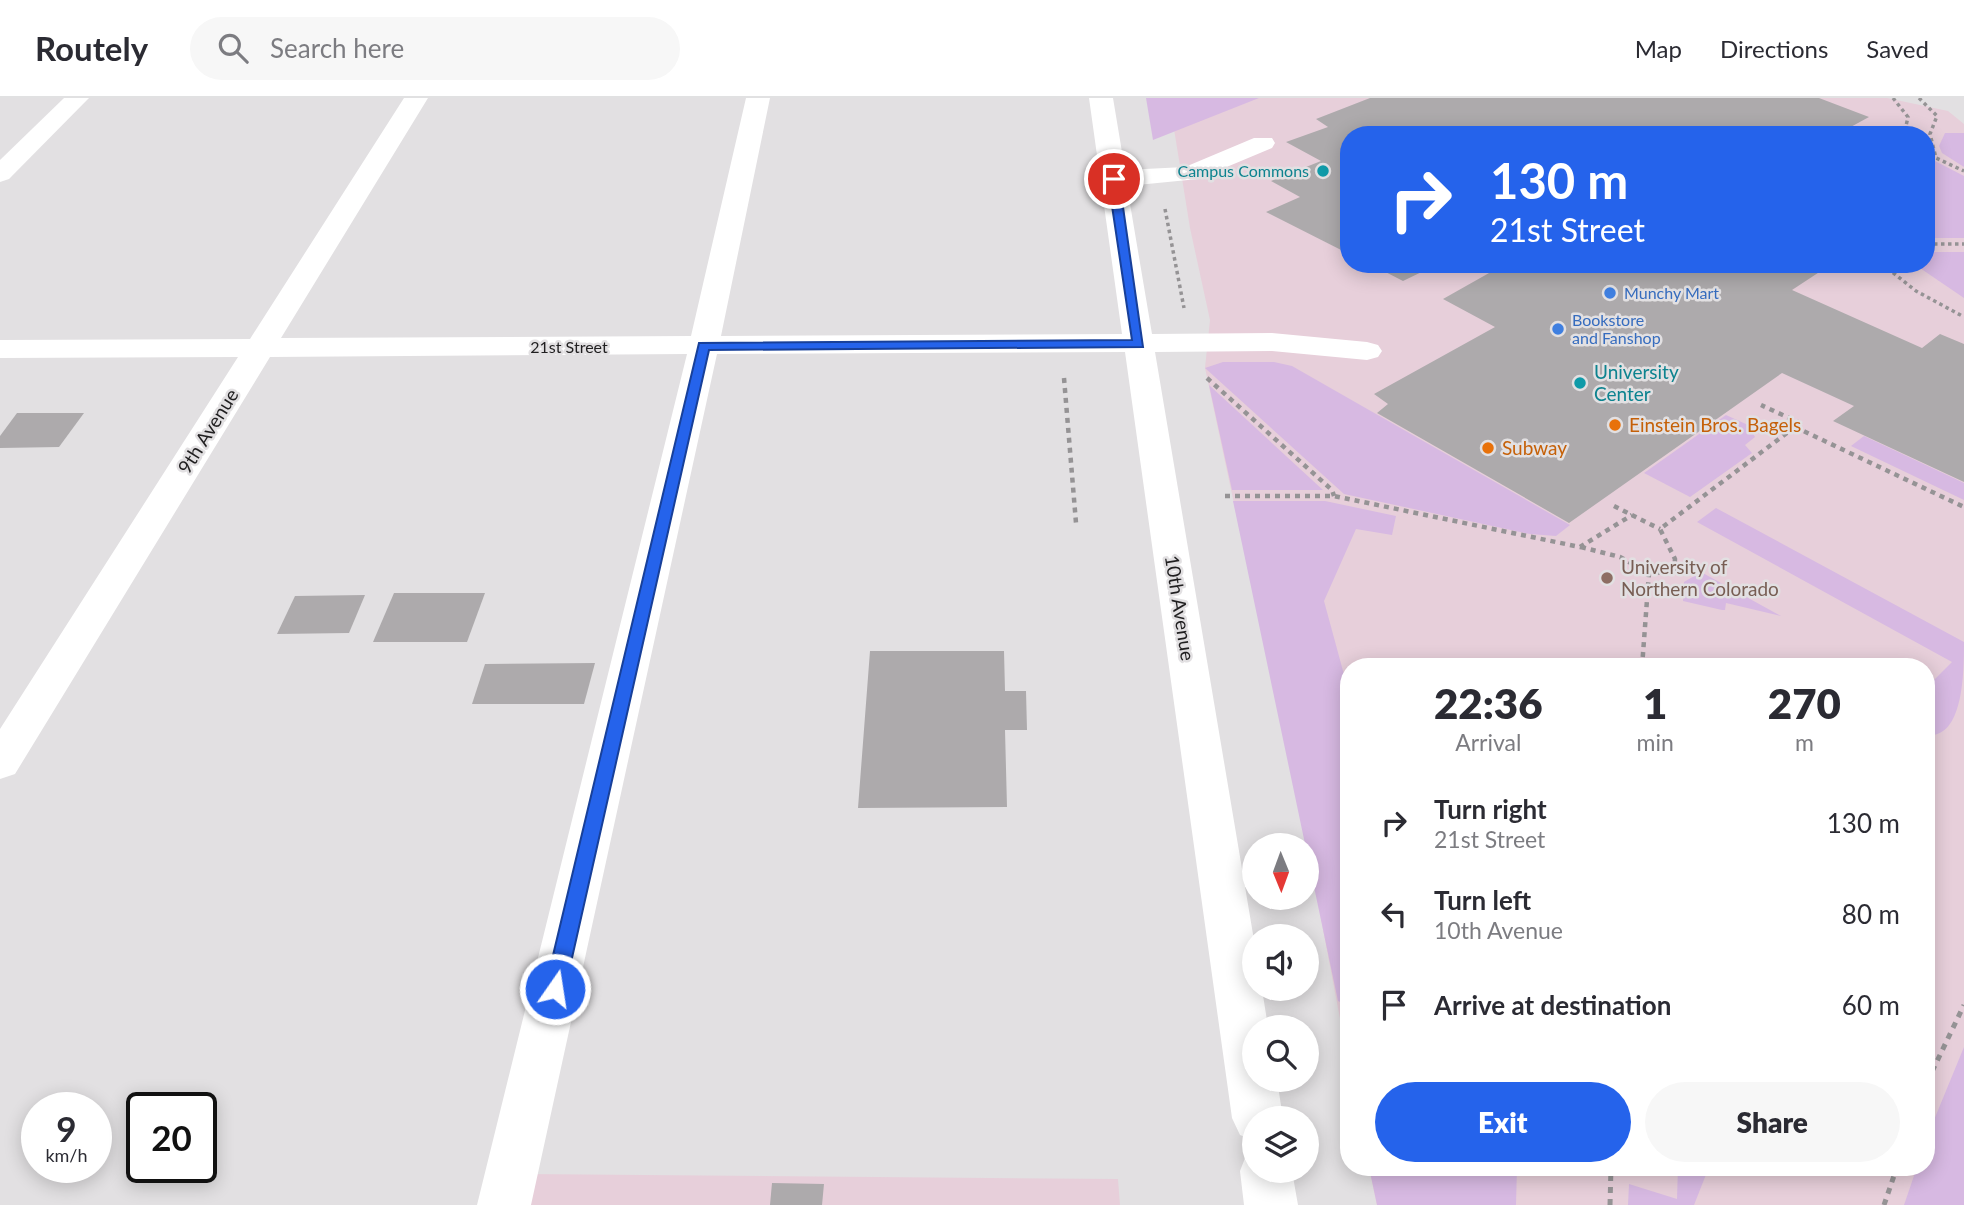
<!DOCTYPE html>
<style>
:root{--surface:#fff;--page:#f7f7f7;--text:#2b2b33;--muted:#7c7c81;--line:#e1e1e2;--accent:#2563eb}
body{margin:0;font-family:Lato,sans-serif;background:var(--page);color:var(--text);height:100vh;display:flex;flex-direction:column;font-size:26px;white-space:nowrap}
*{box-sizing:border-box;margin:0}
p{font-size:23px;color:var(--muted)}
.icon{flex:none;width:38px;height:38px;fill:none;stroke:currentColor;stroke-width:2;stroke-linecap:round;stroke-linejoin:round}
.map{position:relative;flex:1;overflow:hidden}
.drawer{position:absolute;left:1340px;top:560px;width:595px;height:518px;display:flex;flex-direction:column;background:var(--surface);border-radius:28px;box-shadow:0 4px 18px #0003}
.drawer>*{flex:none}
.top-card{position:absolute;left:1340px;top:28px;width:595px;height:147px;border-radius:28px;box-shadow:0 4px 18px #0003;background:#2563eb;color:#fff;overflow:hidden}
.needle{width:46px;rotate:179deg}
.controls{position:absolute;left:1242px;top:735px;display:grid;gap:14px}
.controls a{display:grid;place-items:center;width:77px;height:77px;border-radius:50%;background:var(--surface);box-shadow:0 4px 18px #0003;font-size:35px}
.speed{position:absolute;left:21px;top:994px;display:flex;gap:14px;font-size:35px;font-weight:700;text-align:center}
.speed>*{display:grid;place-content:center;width:91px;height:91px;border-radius:50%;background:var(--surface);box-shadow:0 4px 18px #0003;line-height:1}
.speed small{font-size:18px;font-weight:400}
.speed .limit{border:4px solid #111;border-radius:10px;background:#fff;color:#111}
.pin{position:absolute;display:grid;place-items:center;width:60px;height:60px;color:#fff;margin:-30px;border:4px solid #fff;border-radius:50%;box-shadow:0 2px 7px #0007}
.me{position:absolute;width:77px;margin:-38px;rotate:13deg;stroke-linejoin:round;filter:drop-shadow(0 0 5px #0008)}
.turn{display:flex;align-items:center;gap:24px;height:147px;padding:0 35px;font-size:32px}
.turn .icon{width:91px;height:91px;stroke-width:2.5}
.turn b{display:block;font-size:49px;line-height:60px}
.eta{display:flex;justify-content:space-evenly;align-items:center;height:119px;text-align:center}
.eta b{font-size:42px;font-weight:800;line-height:49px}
.button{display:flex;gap:14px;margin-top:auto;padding:14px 35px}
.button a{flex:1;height:80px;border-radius:42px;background:var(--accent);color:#fff;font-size:28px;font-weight:800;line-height:80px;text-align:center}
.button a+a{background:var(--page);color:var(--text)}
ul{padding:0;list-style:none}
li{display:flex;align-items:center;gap:21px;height:91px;padding:0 35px}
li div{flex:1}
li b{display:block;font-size:26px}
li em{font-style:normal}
header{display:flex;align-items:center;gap:42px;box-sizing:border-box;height:98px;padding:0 35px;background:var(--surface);border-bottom:2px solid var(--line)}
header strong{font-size:33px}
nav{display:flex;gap:38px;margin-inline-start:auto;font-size:24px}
.search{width:490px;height:63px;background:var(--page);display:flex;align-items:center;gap:18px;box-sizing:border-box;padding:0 24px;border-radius:38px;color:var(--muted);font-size:26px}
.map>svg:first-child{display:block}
.education{fill:#e7cfda;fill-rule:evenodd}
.green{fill:#d7b9e2}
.building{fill:#adaaac}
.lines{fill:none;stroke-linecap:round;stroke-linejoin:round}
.path-far2{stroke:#959395;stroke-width:3.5;stroke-dasharray:3.5 3.5;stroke-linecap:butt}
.path-far1{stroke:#959395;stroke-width:4.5;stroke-dasharray:5 5;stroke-linecap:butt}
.path{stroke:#959395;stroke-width:5;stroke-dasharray:6 6;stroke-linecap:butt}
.minor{fill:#fff;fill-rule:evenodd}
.route{fill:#2563eb;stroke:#184099;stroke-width:2}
.culture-dot{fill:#0f9aa8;stroke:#e2e0e2;stroke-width:2.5}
.shop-dot{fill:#3f7fe0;stroke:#e2e0e2;stroke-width:2.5}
.food-dot{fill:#e8710a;stroke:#e2e0e2;stroke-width:2.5}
.education-dot{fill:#8d6e63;stroke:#e2e0e2;stroke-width:2.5}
.labels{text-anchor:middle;stroke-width:5;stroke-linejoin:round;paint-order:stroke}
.far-culture-label{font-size:16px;fill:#0d838f;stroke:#e2e0e2;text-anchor:end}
.far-shop-label{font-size:16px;fill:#366cbe;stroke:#e2e0e2;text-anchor:start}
.far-street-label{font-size:16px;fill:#201f20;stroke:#e2e0e2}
.culture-label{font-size:19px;fill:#0d838f;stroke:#e2e0e2;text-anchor:start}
.food-label{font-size:19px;fill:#c56008;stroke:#e2e0e2;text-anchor:start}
.street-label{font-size:19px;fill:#201f20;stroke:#e2e0e2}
.education-label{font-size:19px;fill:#785e54;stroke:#e2e0e2;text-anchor:start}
</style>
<header>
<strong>Routely</strong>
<div class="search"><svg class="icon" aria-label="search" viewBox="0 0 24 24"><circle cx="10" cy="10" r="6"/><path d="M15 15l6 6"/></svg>Search here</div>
<nav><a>Map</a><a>Directions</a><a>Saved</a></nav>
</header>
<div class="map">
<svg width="1964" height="1107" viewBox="0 0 1964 1107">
<rect width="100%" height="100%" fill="#e2e0e2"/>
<g class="education">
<path d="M1169 0H1887L1948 13 1964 26V1107H1377L1369 1069H1927V569H1349V968L1307 747 1205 270 1210 222 1190 130ZM1349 37H1927V166H1349Z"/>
<path d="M524 1076 1118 1081 1120 1107H517Z"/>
</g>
<g class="green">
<path d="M1146 0H1259L1153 42Z"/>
<path d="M1945 35H1964V69L1942 55 1939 48Z"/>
<path d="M1927 44 1933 62 1964 78V140H1927Z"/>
<path d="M1927 154H1964V200L1914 166H1927Z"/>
<path d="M1223 264H1274L1292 268 1570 427 1556 438 1530 436 1344 396 1205 270Z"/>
<path d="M1209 287 1323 392H1232Z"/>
<path d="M1726 317 1748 327 1755 339 1745 347 1752 355 1690 399 1644 375Z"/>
<path d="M1864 338 1964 385V402L1851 348Z"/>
<path d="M1233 403H1325L1396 418 1392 437 1356 431 1324 503 1349 595V908L1338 903Z"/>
<path d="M1716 410 1964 544C1964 573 1964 641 1927 637V589L1952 564 1697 424Z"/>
<path d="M1701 474 1781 518 1726 505 1725 512H1722L1683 503 1684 484Z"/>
<path d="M1964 949V1107H1904L1917 1069H1927V1039Z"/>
<path d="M1369 1069H1517L1516 1107H1377Z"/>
<path d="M1678 1069H1709L1694 1107H1628L1629 1086 1677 1101Z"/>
</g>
<g class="building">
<path d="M1370 0H1819L1869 19 1836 37H1349V156L1266 114 1300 99 1271 83 1321 63 1286 44 1328 29 1316 21Z"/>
<path d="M1370 166H1438L1403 183Z"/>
<path d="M1505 166H1524L1537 172 1547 166 1827 169 1792 192 1922 250 1940 236 1964 246V384L1833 323 1854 308 1782 275 1569 425 1377 315 1388 306 1374 296 1495 229 1443 201Z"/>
<path d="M17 315H84L59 349 0 350V338Z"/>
<path d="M394 495H485L467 544H373Z"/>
<path d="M365 497 349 535 277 536 295 498Z"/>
<path d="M870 553H1004L1005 593H1026L1027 632H1005L1007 709 858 710Z"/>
<path d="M595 565 584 606H472L485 566Z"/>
<path d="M772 1085 824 1086 822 1107H770Z"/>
</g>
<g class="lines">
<g class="path-far2">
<path d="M1893 0 1908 19 1904 37"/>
<path d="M1919 0 1937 18 1930 36 1936 60 1964 73"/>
<path d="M1165 111 1184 210"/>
<path d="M1927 146H1964"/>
<path d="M1882 166 1916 193 1964 219"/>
</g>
<g class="path-far1">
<path d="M1064 280 1076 425"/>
<path d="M1207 280 1332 392 1334 398"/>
<path d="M1795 329 1964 409"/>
<path d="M1225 398H1334L1580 449 1632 417"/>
<path d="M1614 408 1660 431"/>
<path d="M1581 449 1620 459 1649 475"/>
<path d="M1642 569 1649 475 1674 474 1675 461 1660 431 1800 325 1761 307"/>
</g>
<g class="path">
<path d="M1927 984 1964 907"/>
<path d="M1610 1107 1611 1069"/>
<path d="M1884 1107 1897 1069"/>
</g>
<g class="minor">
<path d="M64 0H89L9 81 0 84V62Z"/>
<path d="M404 0H428L281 240 691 238 746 0H770L721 238 1122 236 1089 0H1113L1125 72 1185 69 1254 40H1272L1275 45 1272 50 1198 81 1127 88 1152 236 1272 235 1367 244 1378 247 1382 253 1378 259 1367 262 1272 253 1155 254 1255 848V891H1262L1268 929H1255V982H1277L1283 1020H1255V1043L1240 1037 1232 1020 1125 254 717 256 531 1107H477L687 256 270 259 15 676 0 681V631L238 259 0 260V242L250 241Z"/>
<path d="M1255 1052V1073H1292L1298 1107H1244L1240 1073 1247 1055Z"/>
</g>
</g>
<path class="route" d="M1114 78 1119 81 1143 249 709 252 565 891 562 897 555 899 548 897 545 891 699 245 1132 242 1108 81Z"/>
<g class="culture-dot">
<circle cx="1323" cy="73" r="7"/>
<circle cx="1580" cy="285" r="7"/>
</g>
<g class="shop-dot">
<circle cx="1610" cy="195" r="7"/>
<circle cx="1558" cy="231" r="7"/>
</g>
<g class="food-dot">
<circle cx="1615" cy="327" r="7"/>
<circle cx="1488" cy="350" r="7"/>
</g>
<circle class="education-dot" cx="1607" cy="480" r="7"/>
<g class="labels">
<g class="far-culture-label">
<text x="1309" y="79">Campus Commons</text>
</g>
<g class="far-shop-label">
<text x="1624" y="201">Munchy Mart</text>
<text x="1572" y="228">Bookstore<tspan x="1572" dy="18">and Fanshop</tspan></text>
</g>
<g class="far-street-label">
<text x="569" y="255">21st Street</text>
</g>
<g class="culture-label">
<text x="1594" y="281">University<tspan x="1594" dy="22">Center</tspan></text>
</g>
<g class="food-label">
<text x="1629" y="334">Einstein Bros. Bagels</text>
<text x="1502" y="357">Subway</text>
</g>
<g class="street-label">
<text transform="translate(208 333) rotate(-58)" y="7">9th Avenue</text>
<text transform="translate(1180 510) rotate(81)" y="7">10th Avenue</text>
</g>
<g class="education-label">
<text x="1621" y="476">University of<tspan x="1621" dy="22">Northern Colorado</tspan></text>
</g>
</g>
</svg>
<div class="controls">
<a><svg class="needle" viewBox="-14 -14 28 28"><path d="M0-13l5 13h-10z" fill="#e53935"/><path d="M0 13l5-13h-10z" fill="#7c7c81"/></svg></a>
<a><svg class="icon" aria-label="sound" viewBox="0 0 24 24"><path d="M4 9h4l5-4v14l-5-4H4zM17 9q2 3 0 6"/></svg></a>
<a><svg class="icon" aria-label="search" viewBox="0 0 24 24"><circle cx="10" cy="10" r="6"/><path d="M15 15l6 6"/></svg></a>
<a><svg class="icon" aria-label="layers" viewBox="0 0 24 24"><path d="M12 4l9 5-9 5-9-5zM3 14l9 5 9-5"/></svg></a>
</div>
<div class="speed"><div>9<small>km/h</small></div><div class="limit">20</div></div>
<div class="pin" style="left:1114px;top:81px;background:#d93025"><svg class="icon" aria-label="arrive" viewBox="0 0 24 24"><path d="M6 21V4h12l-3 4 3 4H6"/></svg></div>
<svg class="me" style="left:555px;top:891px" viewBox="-20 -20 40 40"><circle r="17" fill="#2563eb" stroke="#fff" stroke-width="3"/><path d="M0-11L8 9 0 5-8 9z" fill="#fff"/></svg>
<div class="top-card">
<div class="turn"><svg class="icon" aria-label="right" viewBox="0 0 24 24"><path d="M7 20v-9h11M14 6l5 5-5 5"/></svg><div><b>130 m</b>21st Street</div></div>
</div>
<section class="drawer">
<div class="eta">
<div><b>22:36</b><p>Arrival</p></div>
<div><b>1</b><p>min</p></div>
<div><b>270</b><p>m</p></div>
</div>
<ul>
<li><svg class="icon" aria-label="right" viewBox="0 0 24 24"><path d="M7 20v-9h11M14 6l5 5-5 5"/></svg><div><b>Turn right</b><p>21st Street</p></div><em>130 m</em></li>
<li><svg class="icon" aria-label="left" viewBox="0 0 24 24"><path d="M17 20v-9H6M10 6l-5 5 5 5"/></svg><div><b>Turn left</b><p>10th Avenue</p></div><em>80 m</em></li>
<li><svg class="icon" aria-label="arrive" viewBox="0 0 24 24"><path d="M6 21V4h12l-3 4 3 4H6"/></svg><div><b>Arrive at destination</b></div><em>60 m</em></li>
</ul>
<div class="button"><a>Exit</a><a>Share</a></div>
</section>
</div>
